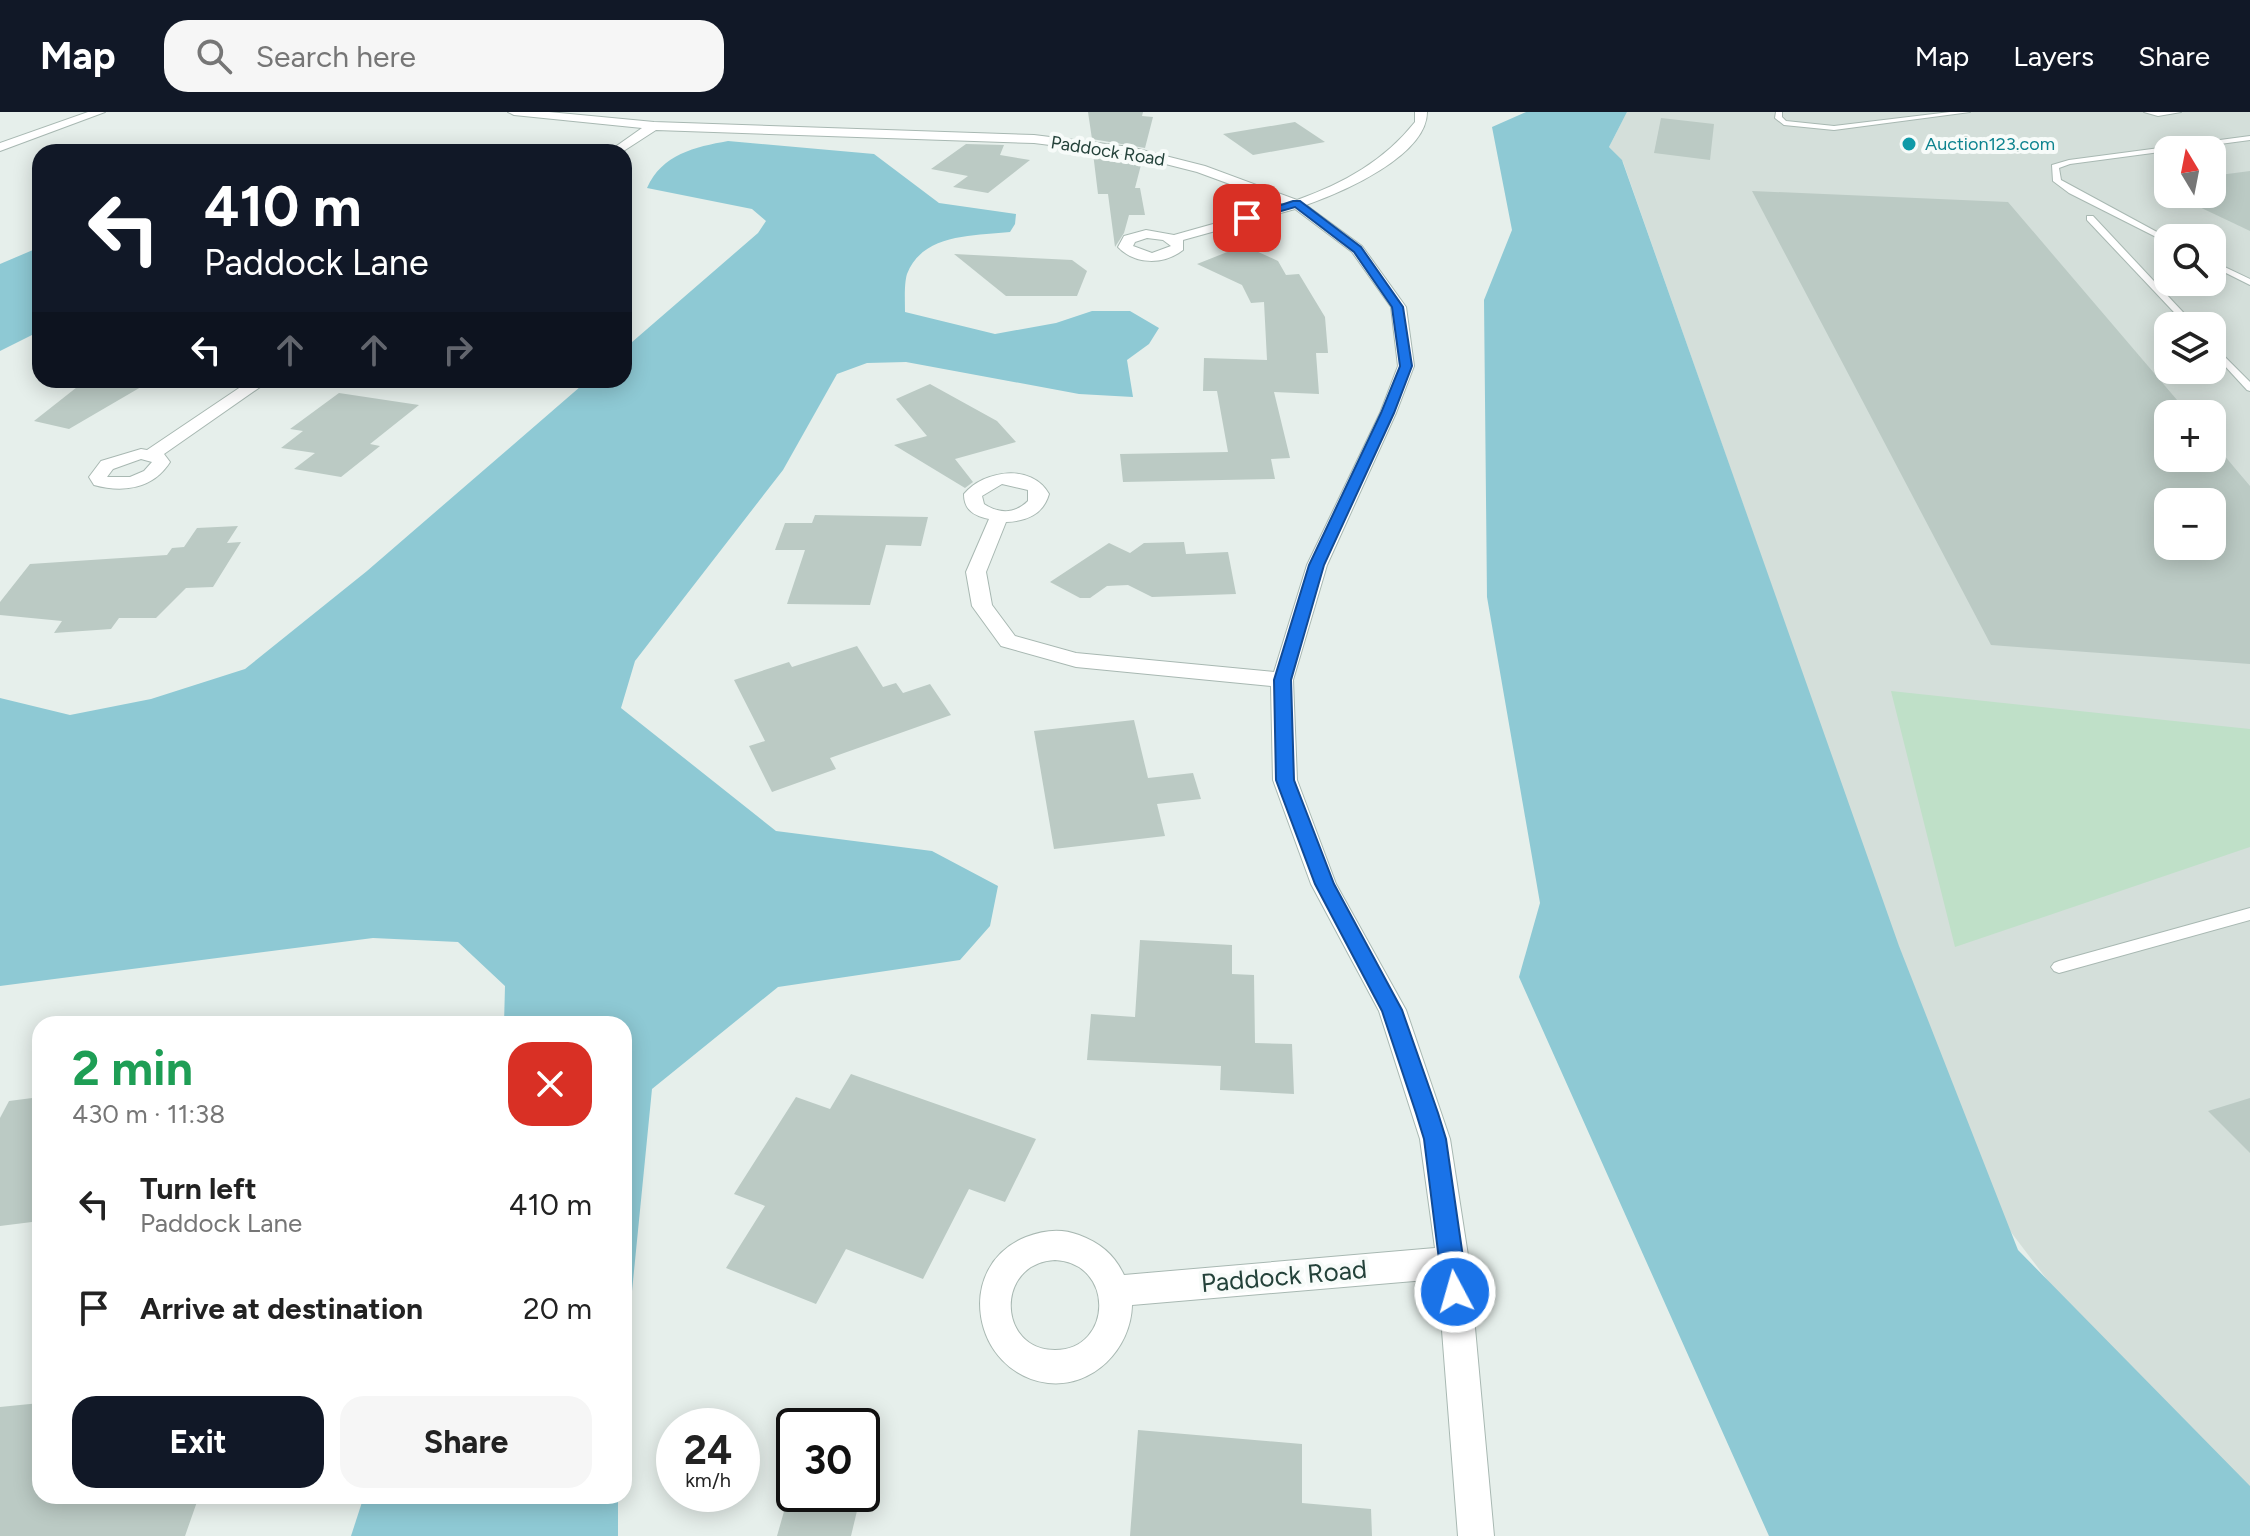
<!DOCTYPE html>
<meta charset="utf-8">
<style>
:root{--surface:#fff;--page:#f6f6f6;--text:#222;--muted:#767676;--accent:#111827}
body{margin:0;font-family:Figtree,sans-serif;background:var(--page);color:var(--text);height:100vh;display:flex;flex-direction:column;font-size:30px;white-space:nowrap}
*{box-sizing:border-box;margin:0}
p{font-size:26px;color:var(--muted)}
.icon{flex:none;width:44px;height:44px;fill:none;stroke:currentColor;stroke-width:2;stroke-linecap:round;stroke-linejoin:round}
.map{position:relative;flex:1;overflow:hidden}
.details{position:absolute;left:32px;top:904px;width:600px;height:488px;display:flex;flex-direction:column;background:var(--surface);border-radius:24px;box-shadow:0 4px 20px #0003}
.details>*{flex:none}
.guide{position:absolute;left:32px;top:32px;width:600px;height:244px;border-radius:24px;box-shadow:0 4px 20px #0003;background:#111827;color:#fff;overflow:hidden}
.needle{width:52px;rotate:350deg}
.fabs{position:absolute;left:2154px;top:24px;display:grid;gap:16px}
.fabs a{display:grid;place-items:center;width:72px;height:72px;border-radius:16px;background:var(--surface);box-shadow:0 4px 20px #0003;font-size:40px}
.speed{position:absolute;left:656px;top:1296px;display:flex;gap:16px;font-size:40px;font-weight:700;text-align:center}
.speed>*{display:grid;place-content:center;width:104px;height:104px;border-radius:50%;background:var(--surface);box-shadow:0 4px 20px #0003;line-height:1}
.speed small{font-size:20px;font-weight:400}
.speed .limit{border:4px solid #111;border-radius:12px;background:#fff;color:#111}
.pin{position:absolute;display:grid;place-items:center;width:68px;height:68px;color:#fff;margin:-34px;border-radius:16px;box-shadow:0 4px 12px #0006}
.me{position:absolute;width:88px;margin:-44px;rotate:354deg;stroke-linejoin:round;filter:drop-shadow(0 0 6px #0008)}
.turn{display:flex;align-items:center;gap:28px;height:168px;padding:0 40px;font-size:36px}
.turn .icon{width:104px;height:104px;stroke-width:2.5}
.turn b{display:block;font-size:56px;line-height:68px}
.lanes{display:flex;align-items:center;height:76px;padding:0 40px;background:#0003;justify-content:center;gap:40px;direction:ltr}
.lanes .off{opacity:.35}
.round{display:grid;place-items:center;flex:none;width:84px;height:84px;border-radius:24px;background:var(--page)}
.head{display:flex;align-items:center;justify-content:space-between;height:136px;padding:0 40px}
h1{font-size:48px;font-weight:700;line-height:60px;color:#1e9e55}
.button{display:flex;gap:16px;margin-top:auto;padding:16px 40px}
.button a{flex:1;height:92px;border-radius:24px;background:var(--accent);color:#fff;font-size:32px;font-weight:700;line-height:92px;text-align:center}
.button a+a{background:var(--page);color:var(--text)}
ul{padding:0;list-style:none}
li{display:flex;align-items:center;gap:24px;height:104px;padding:0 40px}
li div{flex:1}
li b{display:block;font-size:30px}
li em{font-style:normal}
header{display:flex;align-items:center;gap:48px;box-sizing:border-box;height:112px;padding:0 40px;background:var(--accent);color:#fff}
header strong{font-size:38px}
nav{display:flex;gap:44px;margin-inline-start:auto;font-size:28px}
.search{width:560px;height:72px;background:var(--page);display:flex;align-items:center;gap:20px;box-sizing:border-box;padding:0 28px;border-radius:24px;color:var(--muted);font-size:30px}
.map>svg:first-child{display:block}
.built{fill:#d4dfda;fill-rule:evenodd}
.green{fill:#bfe0c8}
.water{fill:#8ec9d4}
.building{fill:#bbcac4;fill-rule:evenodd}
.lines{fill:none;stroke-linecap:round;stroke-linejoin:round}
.lane-casing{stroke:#a8b8b2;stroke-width:2}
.street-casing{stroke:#a8b8b2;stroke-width:2}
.lane{fill:#fff;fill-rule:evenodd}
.street{fill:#fff;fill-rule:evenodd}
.route{fill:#1a73e8;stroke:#114b97;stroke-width:2}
.culture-dot{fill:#0f9aa8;stroke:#f7fbf9;stroke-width:3}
.labels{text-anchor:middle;stroke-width:8;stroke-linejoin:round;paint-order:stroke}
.far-culture-label{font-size:18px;fill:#0d838f;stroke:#f7fbf9;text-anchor:start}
.far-street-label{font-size:18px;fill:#24423a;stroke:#f7fbf9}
.near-street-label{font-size:26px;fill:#24423a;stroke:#f7fbf9}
</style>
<header>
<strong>Map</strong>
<div class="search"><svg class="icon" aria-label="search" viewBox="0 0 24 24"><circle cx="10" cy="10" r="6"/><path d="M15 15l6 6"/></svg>Search here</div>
<nav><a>Map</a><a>Layers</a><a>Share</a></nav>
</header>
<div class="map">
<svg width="2250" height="1424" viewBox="0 0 2250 1424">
<rect width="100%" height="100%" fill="#e6efeb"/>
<path class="built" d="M1627 0H2250V1401L2139 1289 1995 1099 1884 795 1623 50 1609 35ZM2168 38H2212V82H2168ZM2168 126H2212V170H2168ZM2168 214H2212V258H2168ZM2168 302H2212V346H2168ZM2168 390H2212V434H2168Z"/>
<path class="green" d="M1891 579 2250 617V735L1955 835Z"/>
<g class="water">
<path d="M1526 0H1627L1609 35 1622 48 1899 834 2018 1138 2250 1374V1424H1769L1519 865 1540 791 1487 485 1484 188 1512 118 1492 15Z"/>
<path d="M728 29 874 42 939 91 1016 102 1015 112 1010 120C974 124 923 121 907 162 904 172 905 189 905 200L995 222 1056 211 1092 199H1130L1159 216 1149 232 1127 248 1133 285 1079 282 906 250 867 251 837 262 783 358 635 549 621 596 776 719 932 739 998 774 990 814 960 848 778 875 652 977 624 1260V912H504L505 874 458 830 373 826 0 874V586L70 603 151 587 245 557 367 459 588 268H624V237L758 121 766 109 752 97 647 76C662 42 695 35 728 29Z"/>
<path d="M40 135V219L0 239V152Z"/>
<path d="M364 1384H618V1424H351Z"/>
</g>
<g class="building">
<path d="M1088 0H1143L1142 4 1153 5 1145 36 1092 27Z"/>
<path d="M1661 6 1714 12 1710 48 1654 41Z"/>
<path d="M1295 10 1325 30 1253 43 1223 22Z"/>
<path d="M966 32 1004 33 1000 43 1030 48 988 81 953 75 968 64 931 57Z"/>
<path d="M1093 41 1142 49 1135 76H1140L1145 103H1129L1124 121 1115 135 1108 82H1098Z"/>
<path d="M2250 59V119L2172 82H2212V64Z"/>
<path d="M1752 79 2008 90 2189 302H2168V346H2212V329L2250 374V552L1991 533ZM2168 390H2212V434H2168Z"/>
<path d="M1250 131 1254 138 1278 149 1286 163 1299 162 1325 205 1328 241H1316L1319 282 1274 280 1290 346 1271 347 1275 367 1123 370 1120 342 1228 340 1217 279H1203L1204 246 1267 248 1264 190 1251 191 1242 173 1197 152Z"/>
<path d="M954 142 1072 148 1087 159 1077 184H1006Z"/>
<path d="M86 268H153L69 317 34 309Z"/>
<path d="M930 272 997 309 1016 330 955 347 973 370 965 376 894 333 927 324 896 287Z"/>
<path d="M339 281 419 293 370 332 380 334 341 365 294 357 315 341 281 336 303 319 290 317Z"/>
<path d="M815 403 928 405 921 434 886 433 870 493 787 492 805 438H775L785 411H812Z"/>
<path d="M238 414 227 431 241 430 213 475 186 476 156 506H119L111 517 54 521 62 509 0 503V490L30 452 167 443 172 436 184 435 197 416Z"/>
<path d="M1184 430 1186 442 1228 440 1236 482 1152 485 1128 473 1107 474 1090 486H1080L1050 470 1109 431 1130 441 1144 431Z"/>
<path d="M857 534 883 575 896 571 903 581 930 572 951 603 830 646 836 657 772 680 749 634 765 629 734 568 789 550 792 555Z"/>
<path d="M1134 608 1148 666 1193 661 1201 687 1157 692 1165 724 1054 737 1034 619Z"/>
<path d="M1140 828 1232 833V862L1254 863 1255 931 1292 932 1294 982 1220 978 1221 954 1087 948 1091 902 1135 905Z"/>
<path d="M851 962 1036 1027 1005 1090 969 1077 923 1167 846 1137 816 1192 726 1156 765 1094 734 1082 796 985 830 997Z"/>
<path d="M40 985V1109L0 1114V1006L9 989Z"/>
<path d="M2250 986V1041L2208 999Z"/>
<path d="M40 1291V1384H199L185 1424H0V1295Z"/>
<path d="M1138 1318 1302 1332V1391L1371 1397 1372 1424H1130Z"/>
<path d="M789 1382H861L851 1424H777Z"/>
</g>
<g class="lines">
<defs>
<g id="lane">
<path d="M1776 0H1782V5L1786 9 1834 14 1950 0H1970L1834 18 1784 13 1775 6Z"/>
<path d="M2144 0H2181L2158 4Z"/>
<path d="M2250 24V28L2070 52 2059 56 2061 68 2168 126V131L2069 81 2053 69 2052 53 2069 48Z"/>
<path d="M2087 104H2093L2196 214H2187L2087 108Z"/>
<path d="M2212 149 2250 167V173L2212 154Z"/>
<path d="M2212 232 2250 270V279L2247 278 2212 240Z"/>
<path d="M2250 796V808L2059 861 2054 859 2051 855 2054 851 2059 849Z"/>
</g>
<g id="street">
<path d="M88 0H105L0 39V31Z"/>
<path d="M508 0H549L654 10 1034 23 1130 35 1205 54 1297 88C1344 71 1384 49 1415 10V0H1427C1427 44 1341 81 1306 93L1362 134 1406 195 1414 254 1396 301 1327 453 1293 568 1297 668 1336 772 1406 898 1450 1027 1469 1150 1494 1424H1458L1438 1167 1132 1193C1131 1237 1093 1276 1048 1271 972 1261 953 1154 1026 1125 1044 1118 1061 1116 1079 1123 1100 1131 1114 1142 1124 1163L1435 1136 1420 1027 1379 899 1311 772 1273 668 1271 574 1076 555 1001 534 972 494 966 460 989 407C974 404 964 398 964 382 984 358 1032 351 1049 382 1043 403 1026 409 1006 410L986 460 992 493 1015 524 1076 541 1274 560 1307 453 1380 301 1398 254 1391 195 1352 140 1295 97 1183 128V138C1164 153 1135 153 1118 135L1124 124 1146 118 1174 123 1284 92 1197 60 1130 43 1034 31 656 18 622 40H608L642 16 514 3ZM1147 126 1163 128 1171 134 1152 141 1133 134 1135 130ZM1002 372 1028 378V389C1015 402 999 402 984 392L982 384ZM1055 1148C1115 1151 1113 1238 1055 1238 997 1238 995 1151 1055 1148Z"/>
<path d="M251 268H270L164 342 170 350C153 377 123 381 94 373L89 365 101 349 141 337 147 338ZM141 347 152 350 144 359 130 365H107L113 357Z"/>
</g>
</defs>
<use href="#lane" class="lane-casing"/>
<use href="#street" class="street-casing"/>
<use href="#lane" class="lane"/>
<use href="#street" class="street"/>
</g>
<path class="route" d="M1293 89H1300L1361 135 1403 195 1412 254 1394 301 1324 453 1291 568 1294 668 1334 772 1402 898 1438 1001 1446 1027 1468 1180 1464 1189 1455 1192 1447 1189 1443 1180 1424 1027 1416 1001 1382 899 1315 772 1276 668 1274 568 1309 453 1381 301 1400 254 1392 195 1354 140 1295 95 1247 109 1242 106Z"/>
<circle class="culture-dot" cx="1909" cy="32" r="8"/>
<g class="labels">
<g class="far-culture-label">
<text x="1925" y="38">Auction123.com</text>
</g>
<g class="far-street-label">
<text transform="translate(1108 39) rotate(9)" y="6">Paddock Road</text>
</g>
<g class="near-street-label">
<text transform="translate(1284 1164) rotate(-5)" y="9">Paddock Road</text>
</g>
</g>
</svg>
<div class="fabs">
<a><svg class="needle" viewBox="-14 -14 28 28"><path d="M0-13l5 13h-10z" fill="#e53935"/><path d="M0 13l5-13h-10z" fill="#767676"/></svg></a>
<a><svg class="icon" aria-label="search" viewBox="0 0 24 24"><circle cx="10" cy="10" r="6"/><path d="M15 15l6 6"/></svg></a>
<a><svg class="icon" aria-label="layers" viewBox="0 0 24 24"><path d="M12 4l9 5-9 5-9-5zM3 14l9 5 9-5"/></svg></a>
<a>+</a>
<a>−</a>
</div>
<div class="speed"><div>24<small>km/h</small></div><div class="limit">30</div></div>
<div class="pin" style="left:1247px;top:106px;background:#d93025"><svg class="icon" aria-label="arrive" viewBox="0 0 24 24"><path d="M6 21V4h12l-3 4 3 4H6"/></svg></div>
<svg class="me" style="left:1455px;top:1180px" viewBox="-20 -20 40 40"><circle r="17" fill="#1a73e8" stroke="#fff" stroke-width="3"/><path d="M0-11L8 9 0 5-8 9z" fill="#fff"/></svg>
<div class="guide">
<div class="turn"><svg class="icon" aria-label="left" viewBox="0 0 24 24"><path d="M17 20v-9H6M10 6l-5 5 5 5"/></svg><div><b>410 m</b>Paddock Lane</div></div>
<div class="lanes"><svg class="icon" aria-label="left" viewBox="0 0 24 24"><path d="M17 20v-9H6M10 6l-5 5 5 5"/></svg><svg class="icon off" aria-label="ahead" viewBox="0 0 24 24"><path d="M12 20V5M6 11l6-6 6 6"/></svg><svg class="icon off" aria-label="ahead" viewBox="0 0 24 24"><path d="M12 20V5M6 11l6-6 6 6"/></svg><svg class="icon off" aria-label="right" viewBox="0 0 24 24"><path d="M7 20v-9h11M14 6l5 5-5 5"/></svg></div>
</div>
<section class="details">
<div class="head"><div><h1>2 min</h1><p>430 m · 11:38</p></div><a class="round" style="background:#d93025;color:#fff"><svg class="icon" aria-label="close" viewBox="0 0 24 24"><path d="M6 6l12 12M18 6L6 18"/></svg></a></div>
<ul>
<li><svg class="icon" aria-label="left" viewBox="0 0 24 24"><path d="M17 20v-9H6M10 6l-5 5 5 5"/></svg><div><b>Turn left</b><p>Paddock Lane</p></div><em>410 m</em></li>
<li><svg class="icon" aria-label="arrive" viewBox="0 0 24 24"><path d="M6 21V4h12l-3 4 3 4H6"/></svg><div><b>Arrive at destination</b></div><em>20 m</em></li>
</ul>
<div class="button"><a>Exit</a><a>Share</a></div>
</section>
</div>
